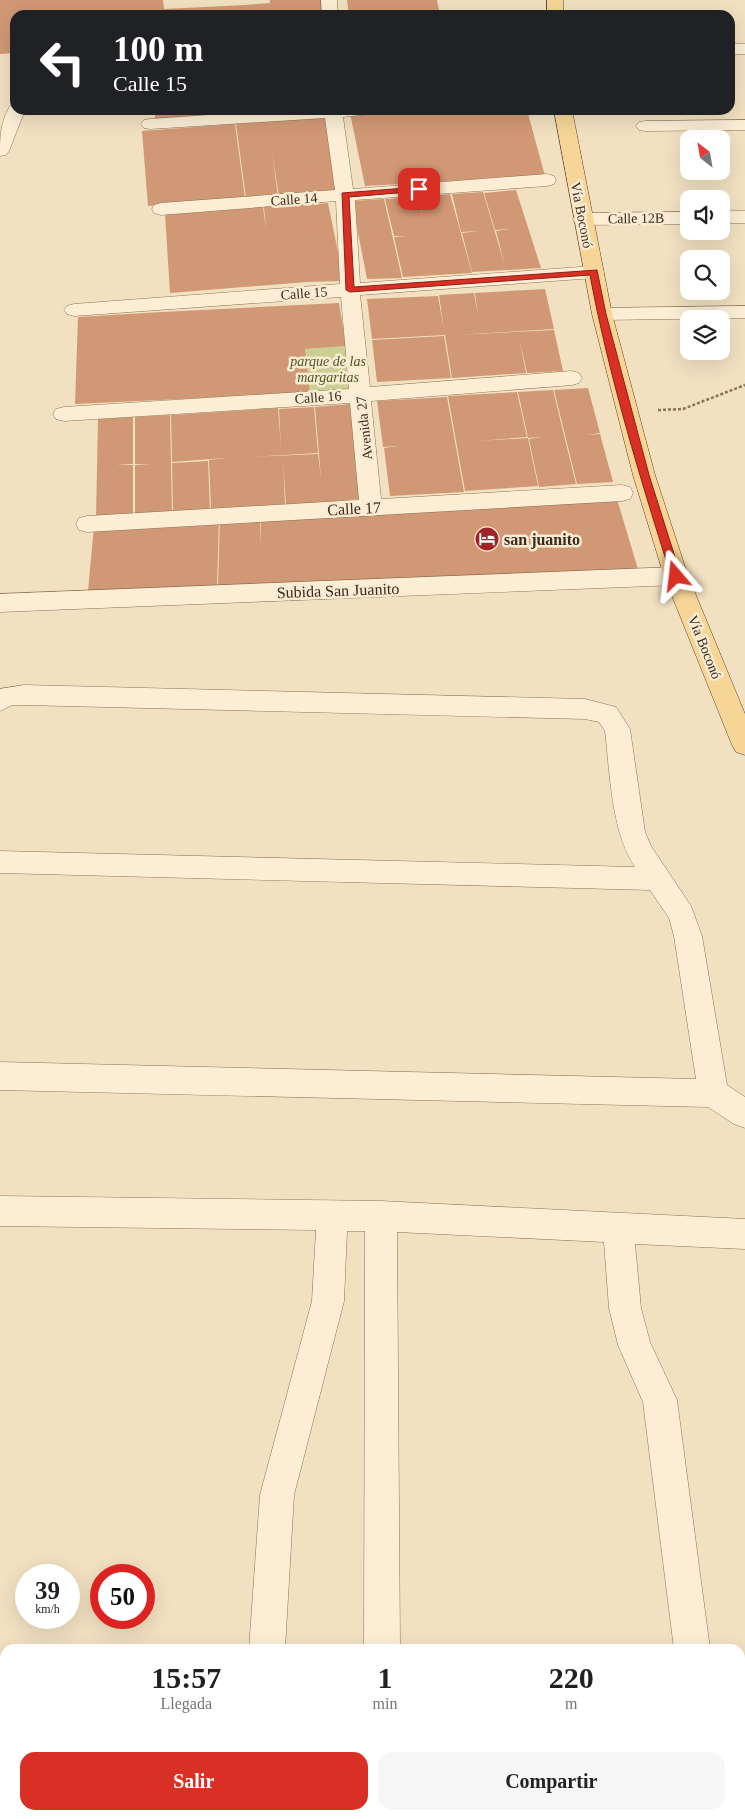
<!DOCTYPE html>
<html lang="es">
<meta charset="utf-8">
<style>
:root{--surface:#fff;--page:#f6f6f6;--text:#202124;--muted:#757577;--accent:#d93025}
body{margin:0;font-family:Georgia,serif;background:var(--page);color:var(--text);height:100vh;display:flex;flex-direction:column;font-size:19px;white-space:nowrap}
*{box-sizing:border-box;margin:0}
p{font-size:16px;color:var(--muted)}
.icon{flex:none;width:28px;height:28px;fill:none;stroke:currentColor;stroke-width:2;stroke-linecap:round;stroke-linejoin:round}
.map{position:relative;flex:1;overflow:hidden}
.sheet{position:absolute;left:0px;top:1644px;width:745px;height:176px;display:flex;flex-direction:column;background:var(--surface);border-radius:15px 15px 0 0;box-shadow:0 5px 20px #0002}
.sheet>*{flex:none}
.hud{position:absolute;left:10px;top:10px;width:725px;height:105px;border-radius:15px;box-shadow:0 5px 20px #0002;background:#202124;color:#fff;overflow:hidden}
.needle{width:32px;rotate:329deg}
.fabs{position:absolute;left:680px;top:130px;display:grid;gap:10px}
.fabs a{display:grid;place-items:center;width:50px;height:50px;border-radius:10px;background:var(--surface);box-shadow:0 5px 20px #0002;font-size:25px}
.speed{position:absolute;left:15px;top:1564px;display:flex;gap:10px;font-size:25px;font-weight:700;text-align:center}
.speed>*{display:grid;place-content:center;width:65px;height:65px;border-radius:50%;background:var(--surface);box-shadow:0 5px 20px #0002;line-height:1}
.speed small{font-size:12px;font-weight:400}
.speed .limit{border:8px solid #d22;background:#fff;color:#111}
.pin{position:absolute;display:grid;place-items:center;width:42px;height:42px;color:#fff;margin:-21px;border-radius:10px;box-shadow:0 2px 8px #0006}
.me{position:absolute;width:55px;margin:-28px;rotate:343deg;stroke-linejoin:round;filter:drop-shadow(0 0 4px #0008)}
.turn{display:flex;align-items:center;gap:18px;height:105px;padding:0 20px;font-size:22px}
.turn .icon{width:65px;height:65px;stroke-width:2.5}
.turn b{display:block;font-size:35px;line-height:42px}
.eta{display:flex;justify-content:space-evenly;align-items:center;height:85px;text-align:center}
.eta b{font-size:30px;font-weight:800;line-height:35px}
.action{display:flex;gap:10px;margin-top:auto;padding:10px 20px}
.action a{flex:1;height:58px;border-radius:15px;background:var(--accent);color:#fff;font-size:20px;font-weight:800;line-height:58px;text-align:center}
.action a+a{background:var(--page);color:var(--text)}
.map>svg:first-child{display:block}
.green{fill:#cbcf94}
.building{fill:#d19875}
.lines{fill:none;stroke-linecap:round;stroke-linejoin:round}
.minor-casing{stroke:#8b7157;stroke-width:1}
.major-casing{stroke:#593f2c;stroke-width:1}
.path{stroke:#8b7157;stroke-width:2.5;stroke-dasharray:3 2;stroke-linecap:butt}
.minor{fill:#fbeed5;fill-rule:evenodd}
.major{fill:#f6d596;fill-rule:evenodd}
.route{fill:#d93025;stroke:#8d1f18}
.labels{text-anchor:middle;stroke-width:5;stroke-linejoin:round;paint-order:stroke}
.far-street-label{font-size:14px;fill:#3a2a1d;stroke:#f8ebd1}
.far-park-label{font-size:14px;font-style:italic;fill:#4c5822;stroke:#f8ebd1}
.street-label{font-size:16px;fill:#3a2a1d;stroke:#f8ebd1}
.poi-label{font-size:16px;font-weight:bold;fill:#3a2a1d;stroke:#f8ebd1;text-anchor:start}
</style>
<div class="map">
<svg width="745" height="1819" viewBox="0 0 745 1819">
<rect width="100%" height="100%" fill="#f1e1c1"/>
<path class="green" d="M346 346 352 389 310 393 305 349Z"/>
<g class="building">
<path d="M0 0H163L164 9 245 5 270 3V0H324L327 15H15V53L0 54Z"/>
<path d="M347 0H437L440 15H349Z"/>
<path d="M155 110H253L254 115 155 120Z"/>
<path d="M527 110 545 176 365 186 350 113 383 111Z"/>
<path d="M328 117 343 191 279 196 272 153 278 196 246 198 236 124Z"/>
<path d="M235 124 245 198 148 206 142 131Z"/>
<path d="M516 190 541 268 472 272 462 233 479 231 461 232 452 194 483 192 505 266 496 231 510 229 495 230 484 193Z"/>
<path d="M450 194 472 273 403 277 394 237 408 236H394L385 199 417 197 423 218 418 197Z"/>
<path d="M384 199 402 278 367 279 352 201Z"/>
<path d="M328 203 344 281 307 282 170 293 165 214 263 207 266 229 264 207Z"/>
<path d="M545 289 554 329 455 335 554 330 563 371 527 373 519 337 526 373 452 378 445 335 372 339 367 299 438 296 444 330 439 295 474 293 478 315 475 293Z"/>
<path d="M339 303 346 346 291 350 305 349 310 393 75 404 78 317 162 312 163 328 162 312Z"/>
<path d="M444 336 451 378 377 382 372 340Z"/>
<path d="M588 388 600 433 587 435 600 434 613 482 577 484 554 390Z"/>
<path d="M553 390 576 484 539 487 529 439 542 437 528 438 518 392Z"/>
<path d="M517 392 527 437 478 441 528 438 538 486 465 491 448 396Z"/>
<path d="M447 397 464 492 390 496 384 448 398 446 383 447 377 401Z"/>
<path d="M350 404 361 499 286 505 283 461 285 504 211 509 209 460 225 458 172 462 171 415 278 408 281 448 279 409 314 407 318 453 249 457 318 454 321 478 315 407Z"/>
<path d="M170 415 172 512 135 514V465L151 464H135V417Z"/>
<path d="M133 417V464L116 465H133V514L96 517 98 419Z"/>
<path d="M208 461 210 510 173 512 172 463Z"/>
<path d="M616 496 638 569 218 586 220 516 260 515 261 546V515Z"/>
<path d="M219 517 217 587 88 591 94 526Z"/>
</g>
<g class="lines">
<defs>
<g id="minor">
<path d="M321 0H337L338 15H322Z"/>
<rect x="730" y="44" width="15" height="10"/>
<path d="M15 105V110H25L9 151 6 155 0 156C0 138 0 122 10 106Z"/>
<path d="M282 110H372L369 114 343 117 353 189 547 174 554 176 556 180 554 184 547 186 355 200 360 283 594 266 601 268 604 272 601 276 594 278 360 295 370 387 572 371 579 373 582 378 579 383 572 385 371 401 381 499 622 485 630 487 633 493 630 499 622 501 87 532 79 530 76 524 79 518 87 516 359 500 350 403 64 421 56 419 53 414 56 409 64 407 349 389 341 297 74 316 67 314 64 310 67 306 74 304 340 284 336 201 161 215 154 213 152 209 154 205 161 203 335 190 325 118 150 129 144 128 141 124 144 120 150 119Z"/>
<path d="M745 120V130L645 131 639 130 636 126 639 122 645 121Z"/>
<rect x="721" y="211" width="24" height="12"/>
<path d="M689 212V224L582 225 575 223 573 219 575 215 582 213Z"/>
<path d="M745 306V318L602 320 595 318 592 314 595 310 602 308Z"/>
<path d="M676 567 684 570 688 576 684 582 676 585 0 612V594Z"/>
<path d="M24 685 585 699 616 707 630 729 645 832 651 846 691 906 702 936 727 1085 745 1097V1128L734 1124 708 1107 0 1090V1062L696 1079 674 936 669 918 650 890 0 873V851L635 867C611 831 610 773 605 731L599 722 585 719 24 705H12L0 711V689Z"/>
<path d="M0 1196 381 1201 745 1219V1249L635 1244 641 1308 650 1342 677 1400 710 1649H674L643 1402 618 1345 609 1308 604 1242 397 1232 400 1649H364L365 1231H347L344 1301 294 1495 285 1649H249L260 1495 312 1301 316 1230 0 1226Z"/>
<rect x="363" y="1815" width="38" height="4"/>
</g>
<g id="major">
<rect x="547" y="0" width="16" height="15"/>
<path d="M554 110H572L612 314 655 475 688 576 745 714V755L736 752 732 745 664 576 633 475 592 314Z"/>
</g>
</defs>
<use href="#minor" class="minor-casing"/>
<use href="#major" class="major-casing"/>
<path class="path" d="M658 410 683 409 745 385"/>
<use href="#minor" class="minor"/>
<use href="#major" class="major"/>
</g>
<path class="route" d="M419 187 421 188V191L349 197 354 287 597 270 606 314 649 475 681 576 679 579 676 580 671 576C640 477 609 377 590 275L350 292 346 290 342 193Z"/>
<defs>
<symbol id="hotel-disc" viewBox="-11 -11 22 22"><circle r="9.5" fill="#9e2429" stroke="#f8ebd1"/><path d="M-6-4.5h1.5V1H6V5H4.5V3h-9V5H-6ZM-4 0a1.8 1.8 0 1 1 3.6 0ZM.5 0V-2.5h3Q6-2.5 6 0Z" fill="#fff"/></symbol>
</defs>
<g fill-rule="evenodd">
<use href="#hotel-disc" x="473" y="525" width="28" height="28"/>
</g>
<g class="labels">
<g class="far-street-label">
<text transform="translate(294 199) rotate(-4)" y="5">Calle 14</text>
<text transform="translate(582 215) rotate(79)" y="5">Vía Boconó</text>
<text transform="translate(636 218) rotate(-1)" y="5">Calle 12B</text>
<text transform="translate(304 293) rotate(-4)" y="5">Calle 15</text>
<text transform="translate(318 397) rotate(-4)" y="5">Calle 16</text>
<text transform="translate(364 428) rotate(-96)" y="5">Avenida 27</text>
<text transform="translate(705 647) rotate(68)" y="5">Vía Boconó</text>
</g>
<g class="far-park-label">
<text x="328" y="366">parque de las<tspan x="328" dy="16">margaritas</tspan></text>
</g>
<g class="street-label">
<text transform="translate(354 508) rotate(-3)" y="6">Calle 17</text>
<text transform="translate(338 590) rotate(-2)" y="6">Subida San Juanito</text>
</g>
<g class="poi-label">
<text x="504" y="545">san juanito</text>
</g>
</g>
</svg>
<div class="fabs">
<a><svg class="needle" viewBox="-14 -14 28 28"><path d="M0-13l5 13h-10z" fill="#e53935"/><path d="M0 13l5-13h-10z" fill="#757577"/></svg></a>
<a><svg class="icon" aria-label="sound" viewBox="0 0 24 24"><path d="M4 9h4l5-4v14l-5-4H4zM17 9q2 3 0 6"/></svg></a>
<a><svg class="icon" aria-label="search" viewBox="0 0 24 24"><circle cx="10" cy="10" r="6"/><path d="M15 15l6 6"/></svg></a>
<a><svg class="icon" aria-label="layers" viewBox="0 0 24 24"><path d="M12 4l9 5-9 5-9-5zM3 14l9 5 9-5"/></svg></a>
</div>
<div class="speed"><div>39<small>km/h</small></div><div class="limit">50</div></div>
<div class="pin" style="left:419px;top:189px;background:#d93025"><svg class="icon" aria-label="arrive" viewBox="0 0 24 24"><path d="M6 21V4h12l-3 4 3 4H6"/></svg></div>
<svg class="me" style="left:676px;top:576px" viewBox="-20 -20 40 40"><path d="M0-17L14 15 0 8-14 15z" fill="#d93025" stroke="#fff" stroke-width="4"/></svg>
<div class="hud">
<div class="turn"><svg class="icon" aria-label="left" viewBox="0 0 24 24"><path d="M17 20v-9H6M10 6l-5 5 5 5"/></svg><div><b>100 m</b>Calle 15</div></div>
</div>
<section class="sheet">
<div class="eta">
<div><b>15:57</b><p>Llegada</p></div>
<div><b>1</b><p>min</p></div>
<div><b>220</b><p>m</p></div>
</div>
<div class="action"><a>Salir</a><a>Compartir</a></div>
</section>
</div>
